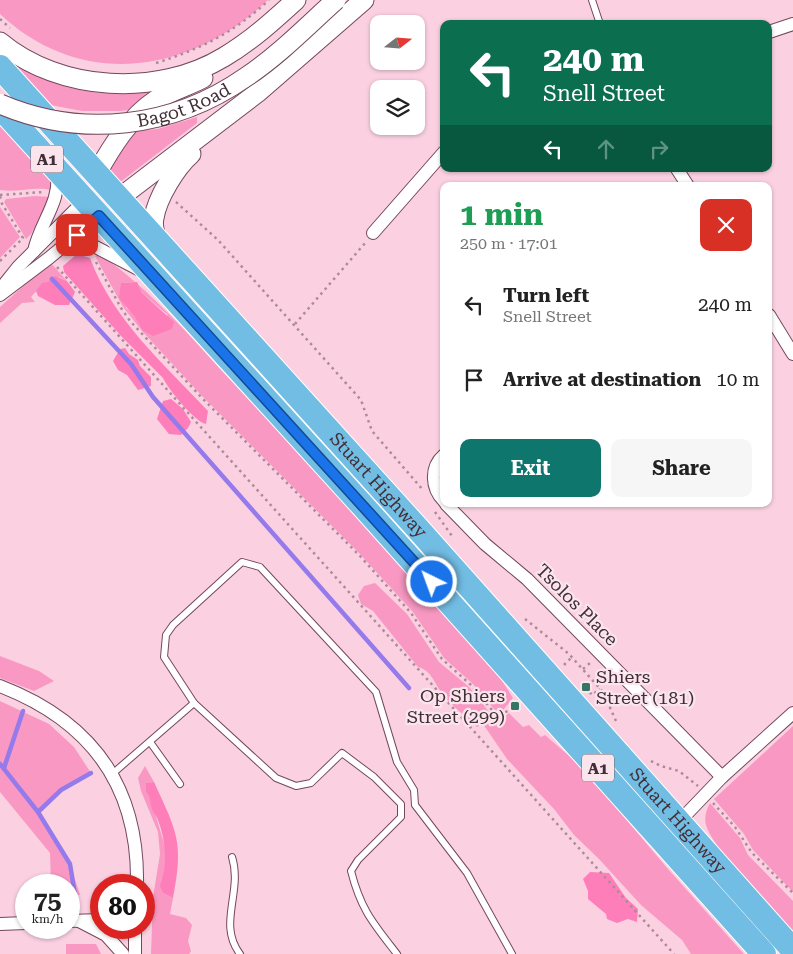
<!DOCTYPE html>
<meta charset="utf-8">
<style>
:root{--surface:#fff;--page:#f6f6f6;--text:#222;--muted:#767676;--accent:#0f766e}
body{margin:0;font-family:"Roboto Serif",serif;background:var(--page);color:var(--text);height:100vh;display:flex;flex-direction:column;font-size:19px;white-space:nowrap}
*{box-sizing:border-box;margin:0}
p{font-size:16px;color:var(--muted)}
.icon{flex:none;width:28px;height:28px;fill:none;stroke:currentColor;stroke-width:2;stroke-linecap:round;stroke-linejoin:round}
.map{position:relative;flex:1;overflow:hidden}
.side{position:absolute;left:440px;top:182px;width:332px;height:325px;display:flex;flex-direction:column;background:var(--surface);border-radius:10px;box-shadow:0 1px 4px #0004}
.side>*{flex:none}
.hud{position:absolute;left:440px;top:20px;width:332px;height:152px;border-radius:10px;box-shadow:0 1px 4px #0004;background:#0b6e4f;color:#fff;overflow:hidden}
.needle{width:32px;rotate:73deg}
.tools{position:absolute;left:370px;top:15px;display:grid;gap:10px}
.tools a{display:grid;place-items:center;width:55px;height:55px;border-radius:10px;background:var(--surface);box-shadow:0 1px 4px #0004;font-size:25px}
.speed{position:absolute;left:15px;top:874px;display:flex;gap:10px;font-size:25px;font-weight:700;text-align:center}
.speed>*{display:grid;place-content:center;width:65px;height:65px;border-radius:50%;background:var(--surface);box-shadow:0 1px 4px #0004;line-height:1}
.speed small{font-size:12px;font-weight:400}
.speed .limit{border:8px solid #d22;background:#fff;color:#111}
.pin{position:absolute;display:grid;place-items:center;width:42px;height:42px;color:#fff;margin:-21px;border-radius:10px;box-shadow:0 2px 8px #0006}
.me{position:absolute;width:55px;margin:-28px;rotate:318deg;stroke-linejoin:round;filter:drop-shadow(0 0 4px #0008)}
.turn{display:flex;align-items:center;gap:18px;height:105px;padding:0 20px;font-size:22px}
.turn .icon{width:65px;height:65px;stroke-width:2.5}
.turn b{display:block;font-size:35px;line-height:42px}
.lanes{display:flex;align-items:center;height:48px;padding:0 20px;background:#0003;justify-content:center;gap:25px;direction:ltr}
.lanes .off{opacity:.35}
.round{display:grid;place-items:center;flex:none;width:52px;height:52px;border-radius:10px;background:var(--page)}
.overview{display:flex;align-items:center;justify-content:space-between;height:85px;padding:0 20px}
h1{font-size:30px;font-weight:700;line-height:38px;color:#1e9e55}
.cta{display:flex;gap:10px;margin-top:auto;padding:10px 20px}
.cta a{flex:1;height:58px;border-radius:10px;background:var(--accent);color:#fff;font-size:20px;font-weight:700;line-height:58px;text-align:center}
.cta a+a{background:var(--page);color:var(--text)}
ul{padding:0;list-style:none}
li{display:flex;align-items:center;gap:15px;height:75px;padding:0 20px}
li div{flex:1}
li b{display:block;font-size:19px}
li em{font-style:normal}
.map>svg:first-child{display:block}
.green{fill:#f999c3;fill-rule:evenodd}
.forest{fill:#fd7eb9}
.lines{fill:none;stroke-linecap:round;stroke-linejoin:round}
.stream{stroke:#957aec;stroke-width:4.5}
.lane-casing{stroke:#73485b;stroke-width:8}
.street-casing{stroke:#73485b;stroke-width:14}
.secondary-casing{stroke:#73485b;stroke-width:21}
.highway-casing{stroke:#fff;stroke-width:26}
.path{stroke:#ac8b98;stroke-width:2.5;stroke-dasharray:2.5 4;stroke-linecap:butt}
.lane{stroke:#fff;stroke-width:6}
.street{stroke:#fff;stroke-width:12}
.secondary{stroke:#fff;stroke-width:19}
.highway{stroke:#72bde4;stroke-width:24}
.secondary-bridge-casing{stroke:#73485b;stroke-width:21;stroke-linecap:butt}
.secondary-bridge{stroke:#fff;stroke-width:19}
.route-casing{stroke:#114b97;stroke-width:12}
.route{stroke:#1a73e8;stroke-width:9}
.poi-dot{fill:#367563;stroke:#fbe5ed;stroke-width:2}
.labels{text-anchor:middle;stroke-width:4.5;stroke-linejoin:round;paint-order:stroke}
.shield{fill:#fbe5ed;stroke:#7a656d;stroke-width:1}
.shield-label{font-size:16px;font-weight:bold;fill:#422e36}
.street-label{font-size:18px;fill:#422e36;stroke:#fbe5ed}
.poi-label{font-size:18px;fill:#422e36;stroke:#fbe5ed;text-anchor:start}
</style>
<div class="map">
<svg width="793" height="954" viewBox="0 0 793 954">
<rect width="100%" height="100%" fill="#fbd1e2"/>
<g class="green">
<path d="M0 0H268C191 73 82 91 0 14Z"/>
<path d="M19 67C31 72 42 79 55 83 89 96 127 95 163 90L135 109 121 111H82L45 104 18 69Z"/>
<path d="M197 117V123L119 183 110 170 117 153 133 131 158 129Z"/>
<path d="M0 118C14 133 54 169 52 190 34 186 18 193 0 190Z"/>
<path d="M35 196 51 197 31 234 26 239 4 202 6 199Z"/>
<path d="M0 207 20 237 0 258Z"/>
<path d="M99 254C152 290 192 339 235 385 322 477 407 572 492 665L513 698 499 715 473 684 444 658 413 612 359 553 201 395 142 331 123 307 95 256ZM137 282 142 293 168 315 142 330 136 315 126 308 121 283Z"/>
<path d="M50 262 67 281 59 277 41 286 31 297 35 302 22 303 0 323V307Z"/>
<path d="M375 583 407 614 439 662 469 687 494 718 499 721 509 713 523 727 529 725 541 737 545 735 581 766 668 869 744 954H691L682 940 641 905 599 859 574 835 554 809 507 759 483 724 477 727C466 716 451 706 442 693 434 683 432 671 418 667L373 611 361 604 358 595 364 586Z"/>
<path d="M0 656 39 671 54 681 34 691 0 678Z"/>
<path d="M0 701 49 724 74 747 91 773 61 790 38 812 70 864 80 895H69V885H51L50 853 0 792Z"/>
<path d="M793 726V892L753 850 744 834 714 799Z"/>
<path d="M145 766 154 782 146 783 166 850 163 893 173 898 170 914 186 918 192 925 188 941 191 951 189 954H151L153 897 160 854 158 832 141 791 138 778Z"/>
<path d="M710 803 740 838 748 855 793 901V933C773 910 713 850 706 825 704 818 706 810 710 803Z"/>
<path d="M66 944H96L101 954H66Z"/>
</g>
<g class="forest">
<path d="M77 254 90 258C113 320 164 364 208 411L206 424C195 422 168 389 163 378L122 337 64 272 63 266Z"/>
<path d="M55 276 67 281 75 292 69 305H55L38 296 36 291 42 283 48 282Z"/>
<path d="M137 282 142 293 174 322 172 329 153 336 142 330C136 315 129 311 119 298L121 283Z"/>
<path d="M125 348 129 354 138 360 140 366 151 377V386L138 390 127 375 118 370 113 361 120 349Z"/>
<path d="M171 399 183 409 191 422 188 428 181 435 169 434 157 419 163 401Z"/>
<path d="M154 782C177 832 184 842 173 898L163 893 160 886C168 865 166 841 158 820 157 816 153 813 152 809 150 802 151 798 146 791V783Z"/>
<path d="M590 872 609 873 626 898 638 909 637 922 628 919 617 923 607 919 606 914 588 899V891L583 879Z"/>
</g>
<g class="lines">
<g class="stream">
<path d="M52 279 131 364 153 397 409 688"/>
<path d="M0 764 38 812 70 864 76 901"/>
<path d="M4 768 23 711"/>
<path d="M38 812 61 790 91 773"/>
</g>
<defs>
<g id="lane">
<path d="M592 0 600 24"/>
<path d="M150 742 180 784"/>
<path d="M111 775 194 703"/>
<path d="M232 857C243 892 217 924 240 954"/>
<path d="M397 954C373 923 361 910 351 871L358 860 401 817V804L374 777 342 753 311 783 296 786 276 778 194 703 164 657 166 635 173 625 242 562 260 567 376 692 397 762 414 790 415 805 467 873 512 954"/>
</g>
<g id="street">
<path d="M769 32 793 24"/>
<path d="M677 169 688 186"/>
<path d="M373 233 444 152"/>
<path d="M68 244 80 240 86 242 140 270"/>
<path d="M34 251C40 222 61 203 57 172"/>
<path d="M2 287 18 267 85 200"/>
<path d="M0 295 49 258 99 216"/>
<path d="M769 315 793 354"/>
<path d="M444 455C430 467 431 488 444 501"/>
<path d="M446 504 485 544 527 579 722 777"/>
<path d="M0 686C91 721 139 786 137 885"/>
<path d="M676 825 722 777 793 713"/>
<path d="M69 921 101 920"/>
<path d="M79 921 106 935 123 954"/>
<path d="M0 924 26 923"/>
<path d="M135 928V954"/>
</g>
<g id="secondary">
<path d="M0 42C60 92 158 97 224 57 251 41 273 21 296 0"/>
<path d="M97 173C112 146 130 117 156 100 171 91 188 86 203 78"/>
<path d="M118 199 257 93 364 0"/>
<path d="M157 241C155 234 152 225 154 218 157 198 176 167 191 154"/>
</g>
<g id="highway">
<path id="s1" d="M0 67 418 529 793 950"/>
<path d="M0 107 363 506 764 954"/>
</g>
</defs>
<use href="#lane" class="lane-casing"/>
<use href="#street" class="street-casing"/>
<use href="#secondary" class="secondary-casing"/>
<use href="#highway" class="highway-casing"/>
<g class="path">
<path d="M0 19 10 28"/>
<path d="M156 63C203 48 233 33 269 0"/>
<path d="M0 195 44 192"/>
<path d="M176 202 218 240 361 400 372 431 423 490"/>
<path d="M0 261 23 238 1 202 0 195"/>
<path d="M96 262 121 308 130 321 202 398 360 556 411 613 442 659 471 685 497 716 516 707"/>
<path d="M57 267 674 954"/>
<path d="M295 324 366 242"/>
<path d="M435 512 452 536"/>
<path d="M525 619 569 654 603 692 616 721"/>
<path d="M564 665 572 657"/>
<path d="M583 669 590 663"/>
<path d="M586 687 592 695 600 689"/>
<path d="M651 761 661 766 679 771 698 786"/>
<path d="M713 803 735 827 752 853 793 893"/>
</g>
<use href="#lane" class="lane"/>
<use href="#street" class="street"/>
<use href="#secondary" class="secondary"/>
<use href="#highway" class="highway"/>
<defs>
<g id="secondary-bridge">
<path id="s2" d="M0 104C82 139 173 128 246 77 279 55 307 26 336 0"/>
</g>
</defs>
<use href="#secondary-bridge" class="secondary-bridge-casing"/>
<use href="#secondary-bridge" class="secondary-bridge"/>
</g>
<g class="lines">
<defs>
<path id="route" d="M77 235 99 216 432 582"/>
</defs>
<use href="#route" class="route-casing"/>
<use href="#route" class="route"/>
</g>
<g class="poi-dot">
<rect x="581" y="682" width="10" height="10" rx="2.5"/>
<rect x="510" y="701" width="10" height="10" rx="2.5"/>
</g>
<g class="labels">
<g class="shield">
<rect x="31" y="145.5" width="32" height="27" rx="4"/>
<rect x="582" y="754.5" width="32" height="27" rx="4"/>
</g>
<g class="shield-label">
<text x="47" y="165">A1</text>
<text x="598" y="774">A1</text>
</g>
<g class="street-label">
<text dy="6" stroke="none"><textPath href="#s2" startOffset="189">Bagot Road</textPath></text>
<text dy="6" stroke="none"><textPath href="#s1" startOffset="564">Stuart Highway</textPath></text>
<text transform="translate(577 605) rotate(45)" y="6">Tsolos Place</text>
<text dy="6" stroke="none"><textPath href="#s1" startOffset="1014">Stuart Highway</textPath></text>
</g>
<g class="poi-label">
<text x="596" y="683">Shiers<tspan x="596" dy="21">Street (181)</tspan></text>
<text x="505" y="702" text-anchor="end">Op Shiers<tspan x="505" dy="21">Street (299)</tspan></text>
</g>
</g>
</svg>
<div class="tools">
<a><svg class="needle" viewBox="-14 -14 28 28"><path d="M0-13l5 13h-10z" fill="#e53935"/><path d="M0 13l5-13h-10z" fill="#767676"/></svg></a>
<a><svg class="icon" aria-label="layers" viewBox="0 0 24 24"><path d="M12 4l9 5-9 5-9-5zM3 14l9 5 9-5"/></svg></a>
</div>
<div class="speed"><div>75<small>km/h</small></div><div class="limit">80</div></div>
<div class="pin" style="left:77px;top:235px;background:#d93025"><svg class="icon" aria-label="arrive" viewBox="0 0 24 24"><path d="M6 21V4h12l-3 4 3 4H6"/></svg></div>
<svg class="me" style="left:432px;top:582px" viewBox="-20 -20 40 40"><circle r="17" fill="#1a73e8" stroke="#fff" stroke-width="3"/><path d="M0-11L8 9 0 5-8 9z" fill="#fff"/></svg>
<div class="hud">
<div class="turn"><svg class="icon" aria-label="left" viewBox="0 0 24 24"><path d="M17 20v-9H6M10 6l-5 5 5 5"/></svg><div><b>240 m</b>Snell Street</div></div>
<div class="lanes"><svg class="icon" aria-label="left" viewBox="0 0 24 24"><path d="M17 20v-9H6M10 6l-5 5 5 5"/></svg><svg class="icon off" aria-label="ahead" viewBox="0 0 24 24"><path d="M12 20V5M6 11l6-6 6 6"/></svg><svg class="icon off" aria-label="right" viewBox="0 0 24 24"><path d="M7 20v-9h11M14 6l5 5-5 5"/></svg></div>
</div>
<section class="side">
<div class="overview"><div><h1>1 min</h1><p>250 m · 17:01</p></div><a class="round" style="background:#d93025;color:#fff"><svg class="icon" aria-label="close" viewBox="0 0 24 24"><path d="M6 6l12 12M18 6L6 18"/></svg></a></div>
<ul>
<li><svg class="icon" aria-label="left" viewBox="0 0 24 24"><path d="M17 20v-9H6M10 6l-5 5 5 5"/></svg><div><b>Turn left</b><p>Snell Street</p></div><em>240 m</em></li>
<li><svg class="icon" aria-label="arrive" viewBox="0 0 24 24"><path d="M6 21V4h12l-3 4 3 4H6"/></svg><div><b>Arrive at destination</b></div><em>10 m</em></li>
</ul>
<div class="cta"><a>Exit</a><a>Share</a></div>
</section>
</div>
